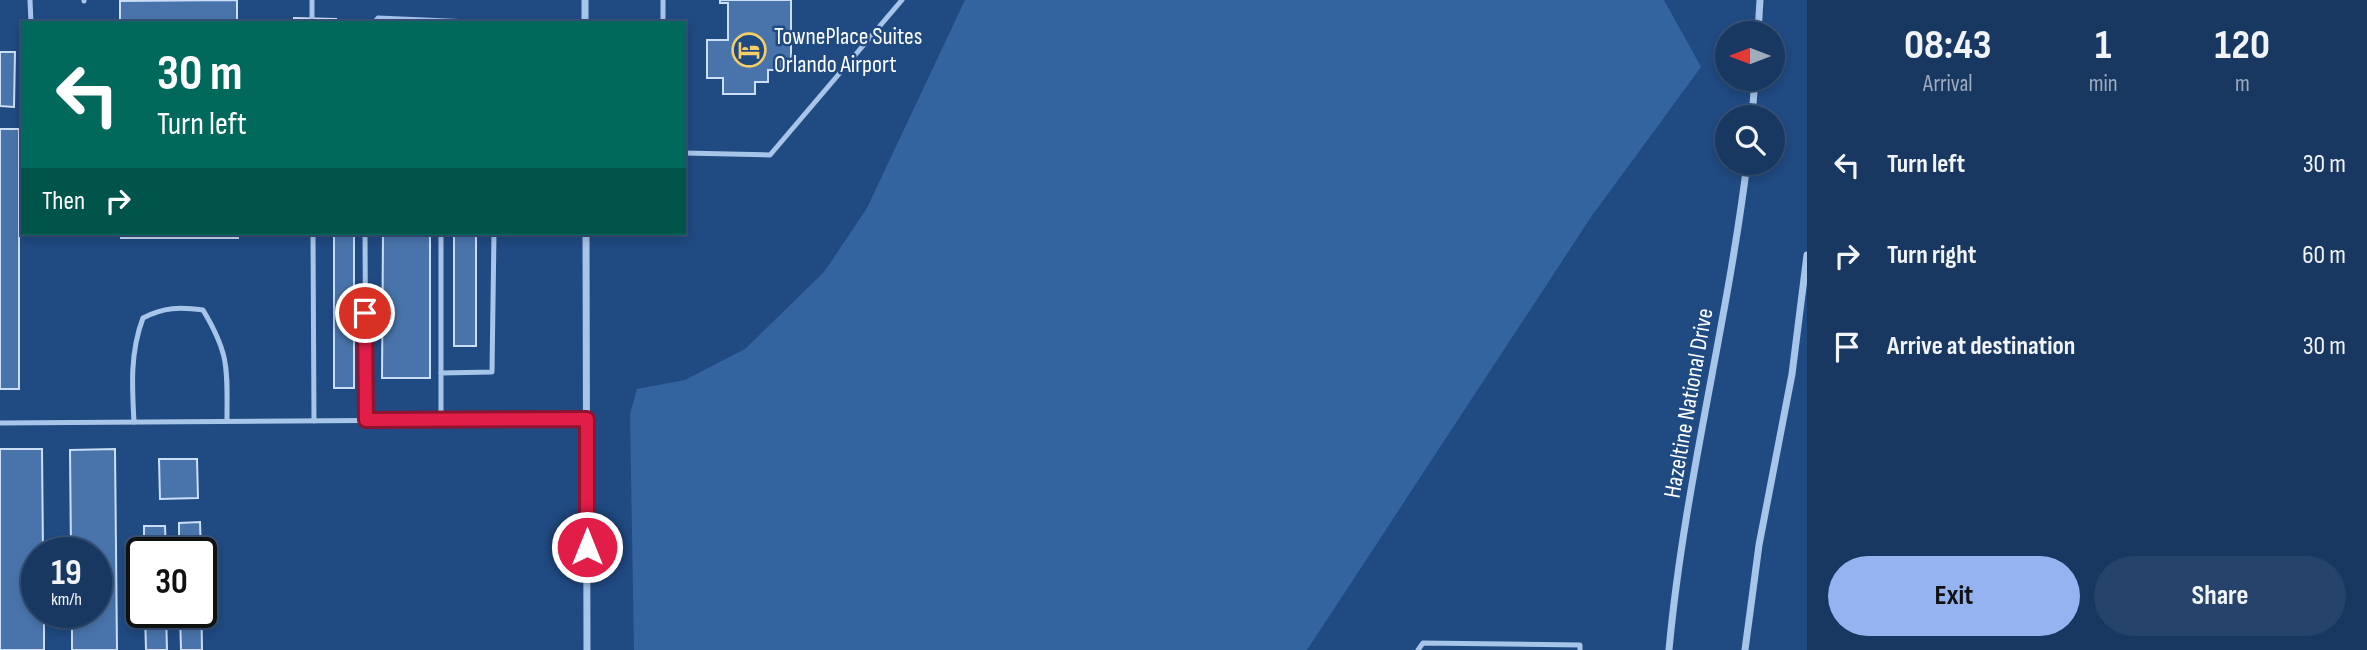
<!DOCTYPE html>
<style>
:root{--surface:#183862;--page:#25436b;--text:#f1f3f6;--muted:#9facbe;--line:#365277;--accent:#95b2f1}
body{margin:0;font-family:"Sofia Sans Condensed",sans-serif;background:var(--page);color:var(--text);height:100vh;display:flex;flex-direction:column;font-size:26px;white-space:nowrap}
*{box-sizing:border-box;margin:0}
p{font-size:23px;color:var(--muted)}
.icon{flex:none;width:38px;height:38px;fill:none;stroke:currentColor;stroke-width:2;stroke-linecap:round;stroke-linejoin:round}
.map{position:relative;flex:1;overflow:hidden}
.details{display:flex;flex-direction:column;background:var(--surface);width:560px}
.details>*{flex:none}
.hud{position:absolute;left:21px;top:21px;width:665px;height:214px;border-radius:0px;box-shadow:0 4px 10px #0003,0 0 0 2px var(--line);background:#00695c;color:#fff;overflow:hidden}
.needle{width:46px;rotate:270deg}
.tools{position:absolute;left:1715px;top:21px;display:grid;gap:14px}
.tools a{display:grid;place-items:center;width:70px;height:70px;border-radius:50%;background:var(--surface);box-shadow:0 4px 10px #0003,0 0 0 2px var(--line);font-size:35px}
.speed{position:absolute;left:21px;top:537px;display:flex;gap:14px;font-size:35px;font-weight:700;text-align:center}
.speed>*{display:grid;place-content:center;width:91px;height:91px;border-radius:50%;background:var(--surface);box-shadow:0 4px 10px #0003,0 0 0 2px var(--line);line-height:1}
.speed small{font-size:18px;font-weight:400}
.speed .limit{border:4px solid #111;border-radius:10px;background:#fff;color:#111}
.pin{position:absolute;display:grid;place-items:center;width:60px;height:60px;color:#fff;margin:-30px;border:4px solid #fff;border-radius:50%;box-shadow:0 2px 7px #0007}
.me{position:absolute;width:77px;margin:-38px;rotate:0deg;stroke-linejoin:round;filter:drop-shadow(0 0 5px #0008)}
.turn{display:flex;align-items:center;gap:24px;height:147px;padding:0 21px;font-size:32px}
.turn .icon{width:91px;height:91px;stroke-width:2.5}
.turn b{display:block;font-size:49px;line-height:60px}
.then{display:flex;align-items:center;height:66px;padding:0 21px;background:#0003;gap:14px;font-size:26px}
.eta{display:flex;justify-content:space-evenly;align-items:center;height:119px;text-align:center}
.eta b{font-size:42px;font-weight:700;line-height:49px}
.primary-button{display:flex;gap:14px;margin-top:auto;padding:14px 21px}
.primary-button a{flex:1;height:80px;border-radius:42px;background:var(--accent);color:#111;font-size:28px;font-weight:700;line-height:80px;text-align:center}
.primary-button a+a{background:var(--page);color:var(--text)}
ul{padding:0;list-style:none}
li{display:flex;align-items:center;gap:21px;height:91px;padding:0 21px}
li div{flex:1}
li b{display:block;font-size:26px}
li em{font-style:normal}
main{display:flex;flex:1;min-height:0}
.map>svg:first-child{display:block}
.green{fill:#3464a0}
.building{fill:#4974ab;stroke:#cbdef6;stroke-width:2}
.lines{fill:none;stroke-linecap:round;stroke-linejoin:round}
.service{stroke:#a7c4e9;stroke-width:5}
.minor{stroke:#a7c4e9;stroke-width:7}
.route-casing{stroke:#92132f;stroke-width:18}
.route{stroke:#e11d48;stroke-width:12}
.labels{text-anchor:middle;stroke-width:5;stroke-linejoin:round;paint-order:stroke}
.poi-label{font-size:24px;fill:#fff;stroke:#204a82;text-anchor:start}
.street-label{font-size:24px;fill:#fff;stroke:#204a82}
</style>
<main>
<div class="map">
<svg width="1807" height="650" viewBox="0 0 1807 650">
<rect width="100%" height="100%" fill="#204a82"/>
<path class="green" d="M965 0H1664L1701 67 1591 217 1307 650H634L630 414 637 389 685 380 745 349 824 272 867 208Z"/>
<g class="building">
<path d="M237 0V23H120V1Z"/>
<path d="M720 0H791V61H781V70H768V82H755V94H723V78H707V40H728V3H720Z"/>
<path d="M294 18 336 19V23H294Z"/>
<path d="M0 52H15L14 107 0 106Z"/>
<rect x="0" y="129" width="19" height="260"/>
<rect x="121" y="233" width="117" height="5"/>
<rect x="334" y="233" width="20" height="155"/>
<path d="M383 233H430V378H382Z"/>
<rect x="454" y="233" width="22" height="113"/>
<path d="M0 449H42L43 553H37V612H44V650H0Z"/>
<path d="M115 449 117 650H72V612H96V553H71L70 450Z"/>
<path d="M159 459H197L198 498 160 499Z"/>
<path d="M200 522 201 553H179V523Z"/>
<path d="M144 526H165L166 553H144Z"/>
<path d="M201 582 202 650H181L180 612H201Z"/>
<path d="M145 612H166L167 650H146Z"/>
</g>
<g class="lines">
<g class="service">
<path d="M30 0 31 23"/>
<path d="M312 0V18"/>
<path d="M84 1V0"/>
<path d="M374 23 378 18 494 23"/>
<path d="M663 23V0"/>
<path d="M684 153 770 155 902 0"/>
<path d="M313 233 314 421"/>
<path d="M365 233 366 420"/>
<path d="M441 233V419"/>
<path d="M441 373 492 372 494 233"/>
<path d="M134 422C132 386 130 352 143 318 164 307 180 307 203 310 230 355 227 369 227 420"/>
<path d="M0 423 587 419"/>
<path d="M1418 650 1423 643 1580 645V650"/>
</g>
<g class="minor">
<path d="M585 0V23"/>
<path d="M1758 33 1760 0"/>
<path d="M1752 117 1755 79"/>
<path d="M586 233 587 650"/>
<path d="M1669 650C1684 486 1727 326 1747 163"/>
<path d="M1745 650 1759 545 1792 374 1807 255"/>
</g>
</g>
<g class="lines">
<defs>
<path id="route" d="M365 313 366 420 587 419V547"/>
</defs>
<use href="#route" class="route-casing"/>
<use href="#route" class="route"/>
</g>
<defs>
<symbol id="hotel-ring" viewBox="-11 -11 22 22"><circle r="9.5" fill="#204a82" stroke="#f6ce68" stroke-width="1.5"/><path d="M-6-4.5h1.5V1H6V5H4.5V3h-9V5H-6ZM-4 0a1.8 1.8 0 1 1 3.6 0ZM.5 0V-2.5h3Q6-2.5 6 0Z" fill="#f6ce68"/></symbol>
</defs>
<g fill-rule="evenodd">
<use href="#hotel-ring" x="730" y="31" width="38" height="38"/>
</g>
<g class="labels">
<g class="poi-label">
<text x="774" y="44">TownePlace Suites<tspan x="774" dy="28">Orlando Airport</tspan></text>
</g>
<g class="street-label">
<text transform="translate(1688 403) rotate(-80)" y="8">Hazeltine National Drive</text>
</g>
</g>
</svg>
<div class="tools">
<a><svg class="needle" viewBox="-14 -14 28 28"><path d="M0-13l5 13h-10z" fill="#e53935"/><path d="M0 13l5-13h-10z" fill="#9facbe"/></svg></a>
<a><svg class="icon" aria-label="search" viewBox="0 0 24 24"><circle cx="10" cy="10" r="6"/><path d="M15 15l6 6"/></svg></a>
</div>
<div class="speed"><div>19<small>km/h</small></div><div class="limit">30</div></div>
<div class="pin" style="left:365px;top:313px;background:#d93025"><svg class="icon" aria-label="arrive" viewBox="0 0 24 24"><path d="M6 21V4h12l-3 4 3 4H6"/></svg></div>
<svg class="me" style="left:587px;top:547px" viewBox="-20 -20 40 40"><circle r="17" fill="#e11d48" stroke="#fff" stroke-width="3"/><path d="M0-11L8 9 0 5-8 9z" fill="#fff"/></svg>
<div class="hud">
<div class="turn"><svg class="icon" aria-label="left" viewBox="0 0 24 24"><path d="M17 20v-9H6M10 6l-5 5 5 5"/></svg><div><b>30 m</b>Turn left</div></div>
<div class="then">Then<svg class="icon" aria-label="right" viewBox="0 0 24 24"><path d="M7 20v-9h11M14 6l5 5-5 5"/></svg></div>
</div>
</div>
<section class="details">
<div class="eta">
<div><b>08:43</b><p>Arrival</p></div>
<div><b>1</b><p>min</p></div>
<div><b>120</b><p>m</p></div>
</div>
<ul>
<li><svg class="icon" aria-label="left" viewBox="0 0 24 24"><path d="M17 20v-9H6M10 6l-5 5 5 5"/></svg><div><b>Turn left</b></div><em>30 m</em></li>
<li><svg class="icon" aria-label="right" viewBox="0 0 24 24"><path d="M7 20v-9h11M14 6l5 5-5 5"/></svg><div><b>Turn right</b></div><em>60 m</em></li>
<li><svg class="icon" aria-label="arrive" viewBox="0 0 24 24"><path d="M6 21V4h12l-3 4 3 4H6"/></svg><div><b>Arrive at destination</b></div><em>30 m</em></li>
</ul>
<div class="primary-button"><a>Exit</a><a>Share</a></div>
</section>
</main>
